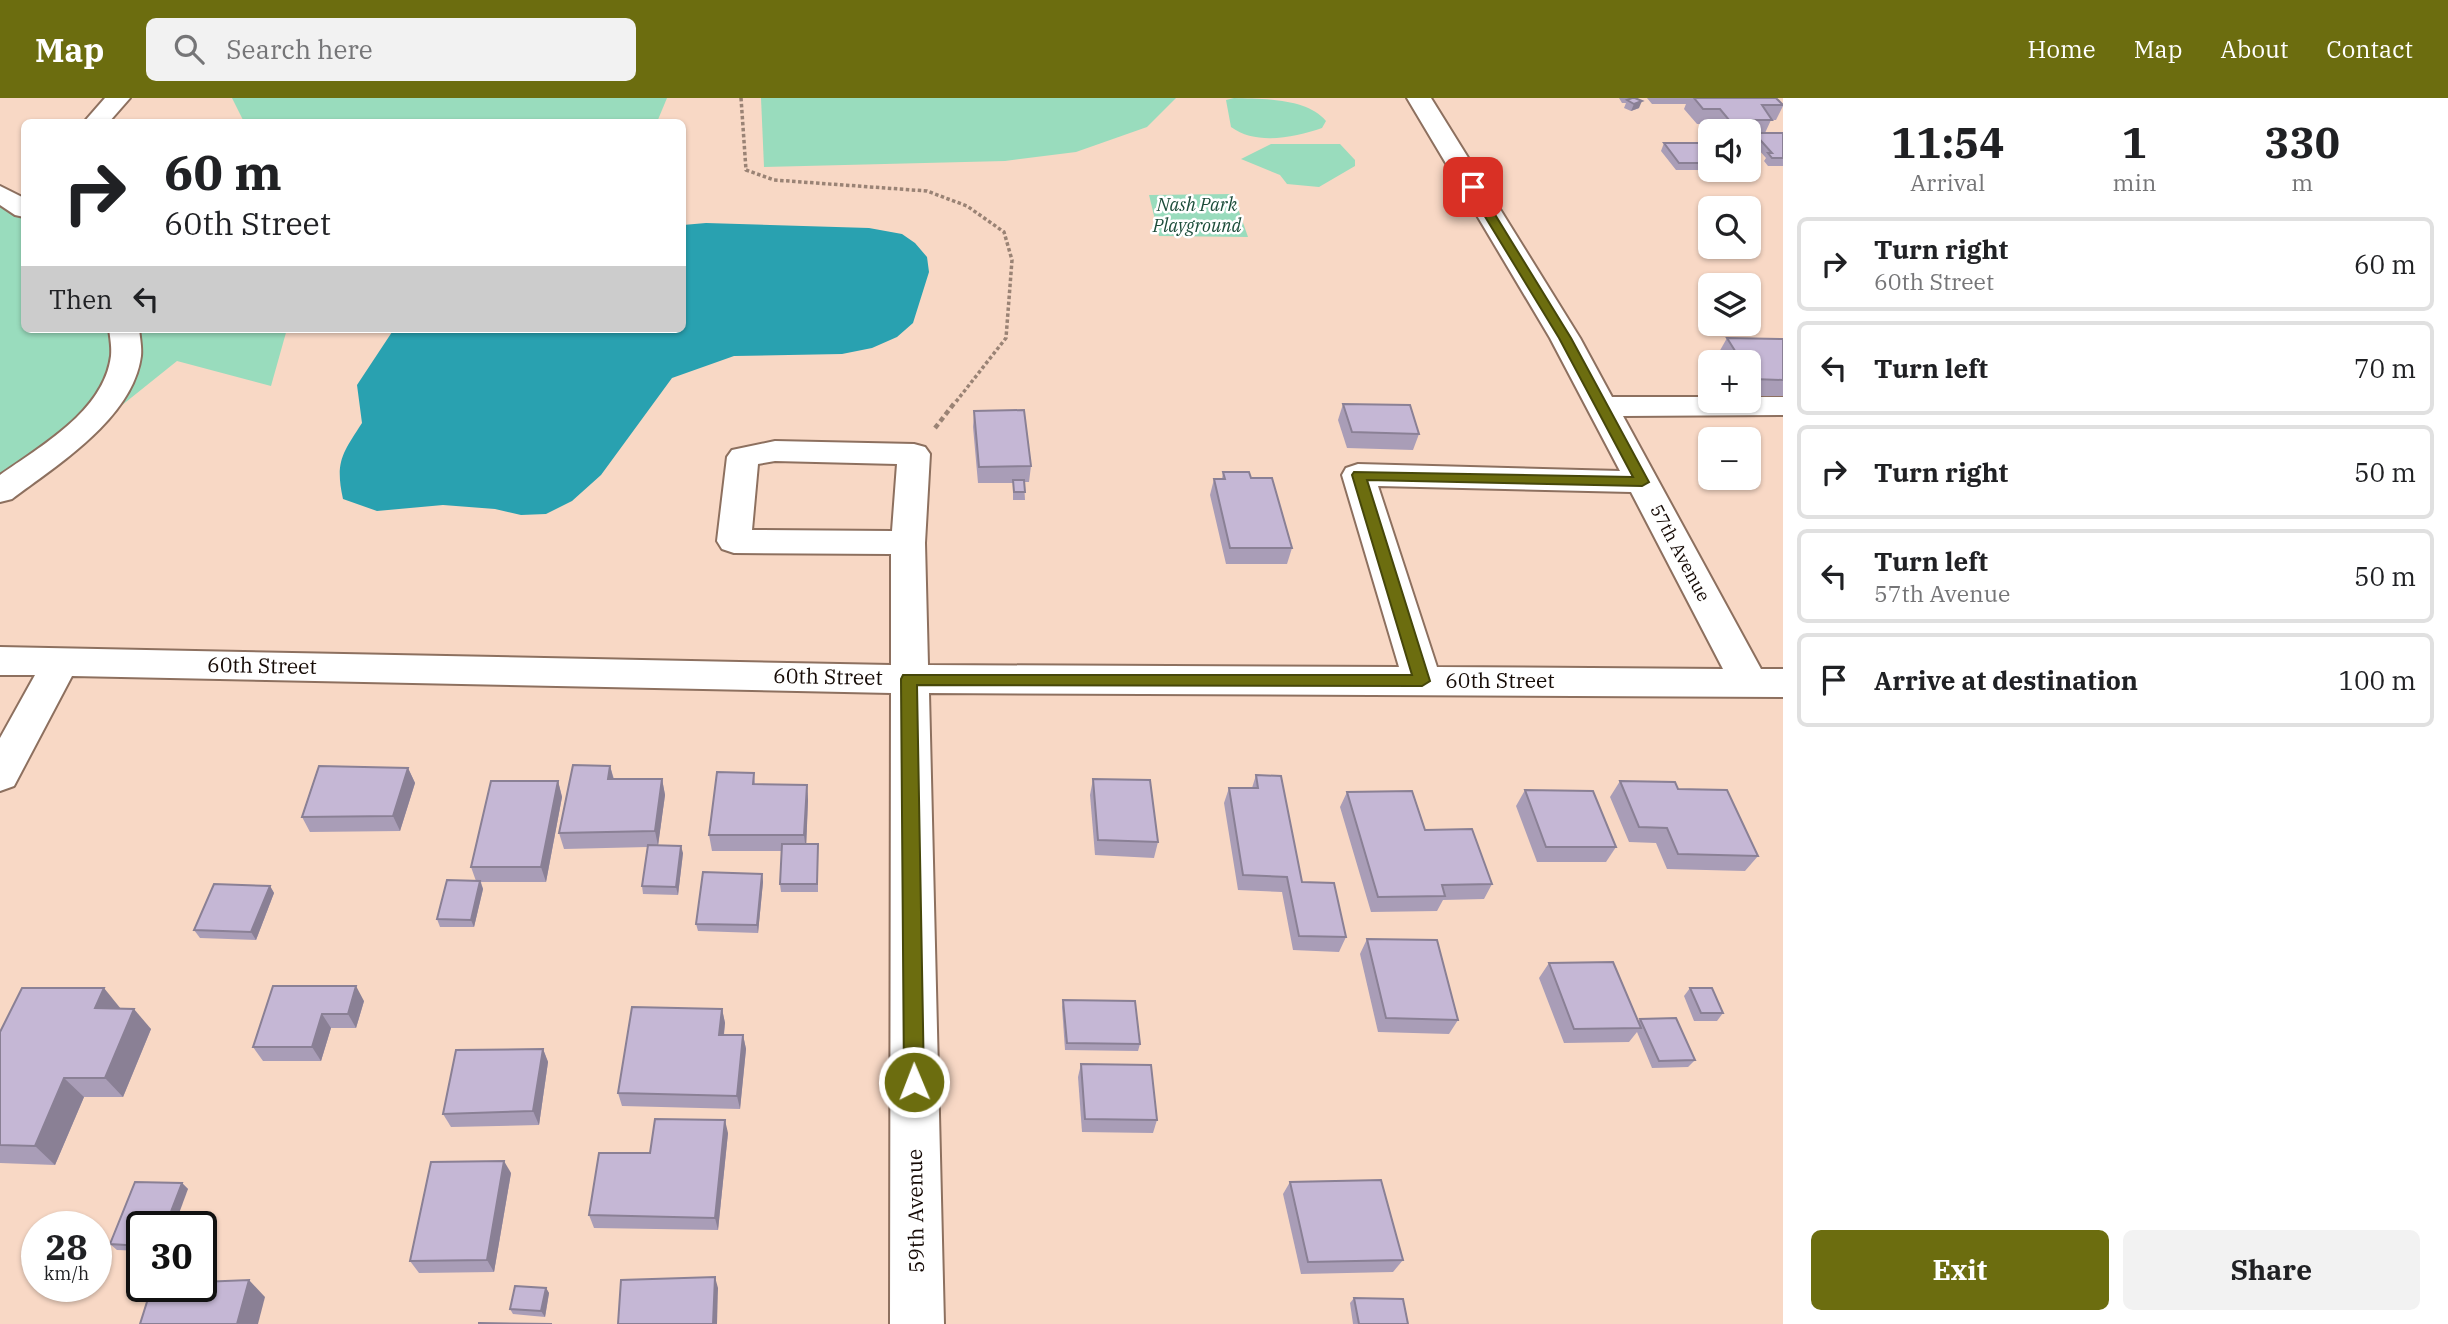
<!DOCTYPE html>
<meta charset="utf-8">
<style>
:root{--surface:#fff;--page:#f2f2f2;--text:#202124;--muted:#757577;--line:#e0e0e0;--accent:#6c6d0f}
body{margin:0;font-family:"IBM Plex Serif",serif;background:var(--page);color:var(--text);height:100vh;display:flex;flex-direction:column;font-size:26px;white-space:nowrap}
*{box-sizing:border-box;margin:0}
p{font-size:23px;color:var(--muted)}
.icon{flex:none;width:38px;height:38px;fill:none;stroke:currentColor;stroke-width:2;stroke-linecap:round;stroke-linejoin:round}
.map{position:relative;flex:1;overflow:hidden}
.panel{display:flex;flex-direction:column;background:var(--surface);width:665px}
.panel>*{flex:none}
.banner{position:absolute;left:21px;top:21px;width:665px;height:214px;border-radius:10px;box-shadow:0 2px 5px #0004;background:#fff;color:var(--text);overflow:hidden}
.buttons{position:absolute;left:1698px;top:21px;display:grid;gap:14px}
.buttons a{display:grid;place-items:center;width:63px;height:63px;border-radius:10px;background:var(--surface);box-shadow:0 2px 5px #0004;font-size:35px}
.speed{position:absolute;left:21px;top:1113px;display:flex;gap:14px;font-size:35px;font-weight:700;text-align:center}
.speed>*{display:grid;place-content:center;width:91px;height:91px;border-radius:50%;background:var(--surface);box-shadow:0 2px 5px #0004;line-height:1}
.speed small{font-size:18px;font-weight:400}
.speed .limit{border:4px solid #111;border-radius:10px;background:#fff;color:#111}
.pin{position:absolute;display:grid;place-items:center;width:60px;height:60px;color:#fff;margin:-30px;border-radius:14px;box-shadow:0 4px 10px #0006}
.me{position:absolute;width:77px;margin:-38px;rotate:359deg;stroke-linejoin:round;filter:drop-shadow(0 0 5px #0008)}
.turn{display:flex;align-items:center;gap:24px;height:147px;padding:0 28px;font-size:32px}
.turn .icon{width:91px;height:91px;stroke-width:2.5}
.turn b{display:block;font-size:49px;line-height:60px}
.then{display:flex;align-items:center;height:66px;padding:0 28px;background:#0003;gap:14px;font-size:26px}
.eta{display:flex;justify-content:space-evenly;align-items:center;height:119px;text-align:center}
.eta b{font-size:42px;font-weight:700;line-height:49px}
.button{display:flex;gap:14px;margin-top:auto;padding:14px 28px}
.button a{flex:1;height:80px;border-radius:10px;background:var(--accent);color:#fff;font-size:28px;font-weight:700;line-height:80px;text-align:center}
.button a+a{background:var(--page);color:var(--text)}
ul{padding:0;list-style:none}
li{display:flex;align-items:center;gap:21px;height:94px;margin:0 14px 10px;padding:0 14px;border:4px solid var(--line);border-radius:10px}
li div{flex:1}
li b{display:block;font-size:26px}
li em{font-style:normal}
header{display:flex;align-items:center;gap:42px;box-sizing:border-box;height:98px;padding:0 35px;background:var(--accent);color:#fff}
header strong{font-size:33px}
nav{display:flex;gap:38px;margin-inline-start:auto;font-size:24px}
.search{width:490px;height:63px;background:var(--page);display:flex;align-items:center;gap:18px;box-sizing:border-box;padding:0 24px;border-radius:10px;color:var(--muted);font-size:26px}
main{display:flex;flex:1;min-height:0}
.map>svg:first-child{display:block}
.green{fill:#99dcbd}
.water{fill:#29a1b0}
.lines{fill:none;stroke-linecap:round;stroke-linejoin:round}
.minor-casing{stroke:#8d705f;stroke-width:4}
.path-far1{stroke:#9a8375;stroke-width:3.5;stroke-dasharray:3.5 2.5;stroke-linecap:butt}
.path{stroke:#9a8375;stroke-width:4.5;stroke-dasharray:5 3.5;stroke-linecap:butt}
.minor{fill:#fff;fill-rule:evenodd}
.wall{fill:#a99db7}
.shaded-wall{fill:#8a8095}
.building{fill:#c5b7d5;stroke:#8a8095;stroke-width:2}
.route{fill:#6c6d0f;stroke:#46470a;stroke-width:2}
.labels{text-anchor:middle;stroke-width:5;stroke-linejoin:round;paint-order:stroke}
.far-park-label{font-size:18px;font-style:italic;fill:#1c4d3a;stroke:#fff}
.far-street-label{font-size:18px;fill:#160b06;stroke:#fff}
.street-label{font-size:21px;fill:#160b06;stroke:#fff}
</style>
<header>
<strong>Map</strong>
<div class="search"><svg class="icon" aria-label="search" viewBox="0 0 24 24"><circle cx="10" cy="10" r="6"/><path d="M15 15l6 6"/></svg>Search here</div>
<nav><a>Home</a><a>Map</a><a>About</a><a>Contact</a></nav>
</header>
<main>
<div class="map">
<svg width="1783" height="1226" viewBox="0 0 1783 1226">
<rect width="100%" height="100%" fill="#f8d8c5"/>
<g class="green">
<path d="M232 0H667L657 24H244Z"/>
<path d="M761 0H1176L1147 29 1076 54 1005 63 764 69Z"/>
<path d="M1234 0C1262 1 1307 0 1326 23L1322 30C1295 39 1257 48 1231 29L1226 2Z"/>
<path d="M1271 46H1340L1355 62V68L1319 89 1287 86 1280 77 1241 61Z"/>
<path d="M0 91 24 101V231H287L271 288 177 263 0 405Z"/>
<path d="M1233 96 1248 139 1159 138 1149 97Z"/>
</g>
<path class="water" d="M706 125 869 130 902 136 915 145 927 159 929 174 913 225 897 239 872 250 842 256 734 258 672 280 601 377 572 403 546 416 521 417 495 411 443 407 377 413 343 401C335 364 342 356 362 325L357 287 394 231H682L683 127Z"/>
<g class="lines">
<defs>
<g id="minor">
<path d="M105 0H130L109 24H84Z"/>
<path d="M1407 0H1431L1580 240 1612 299H1710V303H1748V299H1783V317L1623 318 1761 571H1783V599L929 595 944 1226H890L891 595 72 578 14 688 0 693V640L35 577H0V549L891 567V456L734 455 722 451 717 443 727 359 732 352 775 343 914 346 925 349 930 356 925 445 928 567 1399 569 1342 377 1346 370 1358 366 1620 373 1550 240ZM775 363 897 366 892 433 752 432 758 366ZM1378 388 1631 394 1723 571 1437 569Z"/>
<path d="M0 88 24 100V119L15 117 0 107Z"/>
<path d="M109 231H139C140 240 142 250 141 258 133 320 57 367 12 401L0 404V377C41 348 104 313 111 258 112 249 110 239 109 231Z"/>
</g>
</defs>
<use href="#minor" class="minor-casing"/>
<path class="path-far1" d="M741 0 746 72 774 82 927 93 967 108 1004 134 1012 162 1006 240 955 305"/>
<path class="path" d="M935 330 956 303"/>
<use href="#minor" class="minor"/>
</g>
<g class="wall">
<path d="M1619 0H1635L1639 10 1631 13 1624 10 1626 5H1622Z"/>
<path d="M1647 0H1776L1783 8 1776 22H1771L1765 35H1783V68H1768L1764 63 1766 60 1751 43 1753 37H1748V33H1720L1714 26H1697L1684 11 1686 6H1652Z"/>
<path d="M1664 45 1710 54V72H1715H1676L1661 53Z"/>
<path d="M1727 240 1783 241V298H1748V264H1724L1718 256Z"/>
<path d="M1343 306 1419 336 1413 352 1347 350 1338 322Z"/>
<path d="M974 313 1031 368 1029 384H1024L1025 402H1013V385H978L973 329Z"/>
<path d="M1223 374 1251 380 1292 450 1287 466H1226L1210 397 1214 381H1222Z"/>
<path d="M610 668 614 681H662L665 697 658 747 683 755 678 797 643 796 642 788 648 749 564 751 559 735Z"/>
<path d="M408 670 415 685 400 733 310 734 302 719Z"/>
<path d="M754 675 755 686 807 687 808 702 806 746H818V794H781L780 786 782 753H712L709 737Z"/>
<path d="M1256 677 1302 784 1346 839 1339 854 1293 852 1282 794 1238 792 1224 705 1229 690H1252Z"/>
<path d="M1093 681 1158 744 1154 760 1095 757 1090 697Z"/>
<path d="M558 683 562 699 546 784H481L483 791 474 829H440L437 821 476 783 471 769Z"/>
<path d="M1620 683 1678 691 1758 758 1745 773 1667 771 1656 745 1629 744 1610 699Z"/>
<path d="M1525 692 1616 749 1606 764H1537L1516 708Z"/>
<path d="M1347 694 1425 732 1492 786 1484 801 1443 802 1437 813 1371 814 1340 709Z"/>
<path d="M762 776 763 784 758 835 698 833 696 826Z"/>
<path d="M270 788 274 795 256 842 200 840 194 832Z"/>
<path d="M1367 841 1458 922 1449 936 1378 934 1360 856Z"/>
<path d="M1549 865 1638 924 1640 921 1695 962 1688 969 1652 970 1637 934 1629 944 1564 945 1539 880Z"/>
<path d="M273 888 364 903 356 930H331L321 963H263L253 949Z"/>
<path d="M1690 890 1723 915 1717 923H1694L1684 898Z"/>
<path d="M1063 902 1140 946 1138 953 1065 952 1062 909Z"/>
<path d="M121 910 151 931 123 999H84L55 1067 0 1065V934Z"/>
<path d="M722 911 725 925 724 937H743L746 951 740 1011 622 1008 618 995Z"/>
<path d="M543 951 548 964 539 1027 451 1029 443 1016Z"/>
<path d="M1081 966 1157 1022 1153 1035 1082 1034 1078 979Z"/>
<path d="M728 1035 718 1132 594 1130 589 1117Z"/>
<path d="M511 1075 494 1174 419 1175 410 1163Z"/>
<path d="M1290 1084 1403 1162 1393 1174 1301 1176 1283 1096Z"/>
<path d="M182 1085 188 1091 142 1129V1153L117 1152 110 1146Z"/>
<path d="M546 1190 549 1195 545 1219 513 1216 510 1211Z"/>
<path d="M1354 1200 1408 1226H1353L1350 1205Z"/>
</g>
<g class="shaded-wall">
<path d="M1642 3 1639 10 1631 13 1634 6Z"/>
<path d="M610 668 614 683 608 681Z"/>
<path d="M408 670 415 685 400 733 393 718Z"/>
<path d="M662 681 665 697 658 748 655 733Z"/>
<path d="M558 683 562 699 546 784 541 769Z"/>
<path d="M807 687 808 702 806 753 804 737Z"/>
<path d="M681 748 683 755 678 797 676 789Z"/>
<path d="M762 776 763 784 758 835 757 827Z"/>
<path d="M480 783 483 791 474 829 471 822Z"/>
<path d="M270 788 274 795 256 842 251 834Z"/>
<path d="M356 888 364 903 356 930 348 916Z"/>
<path d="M104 890 121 911 95 910Z"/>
<path d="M134 911 151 931 123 999 105 980Z"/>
<path d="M722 911 725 925 722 951 719 937Z"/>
<path d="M322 916 331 930 321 963 312 949Z"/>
<path d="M743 937 746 951 740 1011 737 998Z"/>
<path d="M543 951 548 964 539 1027 533 1013Z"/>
<path d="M64 980 84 999 55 1067 35 1048Z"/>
<path d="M725 1022 728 1035 718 1132 715 1120Z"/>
<path d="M504 1063 511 1075 494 1174 487 1162Z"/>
<path d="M182 1085 188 1091 174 1129H165Z"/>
<path d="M715 1179 718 1190 717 1226H713Z"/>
<path d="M249 1182 265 1199 258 1226H237Z"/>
<path d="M546 1190 549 1195 545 1219 541 1213Z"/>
</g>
<g class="building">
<path d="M1632 0H1635L1642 3 1634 6 1627 2Z"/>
<path d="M1694 0H1776L1783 7H1762L1772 22H1729L1720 11H1703Z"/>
<path d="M1754 35H1783V60H1772L1768 55H1772Z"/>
<path d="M1664 45H1703L1710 54V65H1679Z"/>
<path d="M1727 240 1783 241V282L1753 281 1748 274V264H1742Z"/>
<path d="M1343 306 1410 307 1419 336 1352 334Z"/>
<path d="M1024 312 1031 368 979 369 974 313Z"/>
<path d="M1223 374H1249L1251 380H1272L1292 450H1230L1214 381H1225Z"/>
<path d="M1013 382H1024L1025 394H1014Z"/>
<path d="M573 667 610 668 608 681H662L655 733 559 735Z"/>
<path d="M319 668 408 670 393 718 302 719Z"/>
<path d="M717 674 754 675 753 686 807 687 804 737H709Z"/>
<path d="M1256 677 1281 678 1302 784 1334 785 1346 839 1299 838 1287 779 1243 777 1229 690H1258Z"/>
<path d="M1093 681 1150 682 1158 744 1098 742Z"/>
<path d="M491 683H558L541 769H471Z"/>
<path d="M1620 683 1675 684 1678 691 1727 692 1758 758 1678 756 1667 730 1639 729Z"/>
<path d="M1525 692 1593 693 1616 749H1546Z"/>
<path d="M1412 693 1425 732 1472 731 1492 786 1442 787 1445 798 1378 799 1347 694Z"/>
<path d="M782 746H818L817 786H780Z"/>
<path d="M648 747 681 748 676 789 642 788Z"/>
<path d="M703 774 762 776 757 827 696 826Z"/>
<path d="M447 782 480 783 471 822 437 821Z"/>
<path d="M214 786 270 788 251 834 194 832Z"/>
<path d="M1367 841 1437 842 1458 922 1386 920Z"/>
<path d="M1613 864 1641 930 1574 931 1549 865Z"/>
<path d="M273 888H356L348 916H322L312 949H253Z"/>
<path d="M22 890H104L95 910 134 911 105 980H64L35 1048 0 1047V934Z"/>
<path d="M1690 890H1712L1723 915H1701Z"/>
<path d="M1063 902 1135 903 1140 946 1067 945Z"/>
<path d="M632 909 722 911 719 937H743L737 998 618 995Z"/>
<path d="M1676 920 1695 962 1659 963 1640 921Z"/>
<path d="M543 951 533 1013 443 1016 456 952Z"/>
<path d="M1081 966 1151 967 1157 1022 1085 1021Z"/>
<path d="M655 1021 725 1022 715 1120 589 1117 599 1055H650Z"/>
<path d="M504 1063 487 1162 410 1163 431 1064Z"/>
<path d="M1381 1082 1403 1162 1308 1164 1290 1084Z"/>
<path d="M135 1084 182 1085 165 1129H142V1148L110 1146Z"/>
<path d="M715 1179 713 1226H618L621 1182Z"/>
<path d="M249 1182 237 1226H140L152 1188H201V1184Z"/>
<path d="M515 1188 546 1190 541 1213 510 1211Z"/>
<path d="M1354 1200 1403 1201 1408 1226H1359Z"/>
<path d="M479 1225 552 1226H479Z"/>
</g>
<path class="route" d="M1473 85 1478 89 1571 240 1649 384 1642 388 1367 382 1430 583 1422 588 917 587 924 984 921 990 914 993 907 990 904 984 901 581 903 577H1412L1352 377 1354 374 1633 379 1559 240 1467 89Z"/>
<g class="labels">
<g class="far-park-label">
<text x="1197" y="113">Nash Park<tspan x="1197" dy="21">Playground</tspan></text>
</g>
<g class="far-street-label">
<text transform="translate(1680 455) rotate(62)" y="6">57th Avenue</text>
</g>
<g class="street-label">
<text transform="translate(262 568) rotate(1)" y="7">60th Street</text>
<text transform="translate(828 579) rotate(1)" y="7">60th Street</text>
<text x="1500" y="590">60th Street</text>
<text transform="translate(916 1113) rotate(-91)" y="7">59th Avenue</text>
</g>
</g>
</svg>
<div class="buttons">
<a><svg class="icon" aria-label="sound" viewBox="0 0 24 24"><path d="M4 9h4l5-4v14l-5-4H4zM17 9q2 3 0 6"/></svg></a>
<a><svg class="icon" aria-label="search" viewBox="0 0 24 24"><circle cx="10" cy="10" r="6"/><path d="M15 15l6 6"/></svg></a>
<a><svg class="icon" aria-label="layers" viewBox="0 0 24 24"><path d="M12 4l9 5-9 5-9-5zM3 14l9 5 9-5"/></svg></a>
<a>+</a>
<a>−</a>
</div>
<div class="speed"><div>28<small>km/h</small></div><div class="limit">30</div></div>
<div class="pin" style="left:1473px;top:89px;background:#d93025"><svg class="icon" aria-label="arrive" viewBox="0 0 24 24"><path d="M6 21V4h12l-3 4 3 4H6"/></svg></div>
<svg class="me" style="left:914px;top:984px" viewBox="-20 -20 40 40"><circle r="17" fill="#6c6d0f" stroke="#fff" stroke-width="3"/><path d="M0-11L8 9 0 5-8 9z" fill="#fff"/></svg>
<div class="banner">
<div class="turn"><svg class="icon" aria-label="right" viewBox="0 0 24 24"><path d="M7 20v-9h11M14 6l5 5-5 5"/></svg><div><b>60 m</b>60th Street</div></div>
<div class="then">Then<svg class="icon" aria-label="left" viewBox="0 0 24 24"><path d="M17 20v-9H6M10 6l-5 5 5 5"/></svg></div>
</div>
</div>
<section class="panel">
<div class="eta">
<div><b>11:54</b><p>Arrival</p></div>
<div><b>1</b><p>min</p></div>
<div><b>330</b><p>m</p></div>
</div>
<ul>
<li><svg class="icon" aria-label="right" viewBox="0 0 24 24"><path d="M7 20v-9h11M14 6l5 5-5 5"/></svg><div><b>Turn right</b><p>60th Street</p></div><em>60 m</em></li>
<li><svg class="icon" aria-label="left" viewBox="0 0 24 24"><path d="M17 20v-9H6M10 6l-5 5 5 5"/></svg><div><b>Turn left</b></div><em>70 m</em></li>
<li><svg class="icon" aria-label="right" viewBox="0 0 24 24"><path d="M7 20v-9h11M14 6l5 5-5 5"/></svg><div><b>Turn right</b></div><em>50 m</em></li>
<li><svg class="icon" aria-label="left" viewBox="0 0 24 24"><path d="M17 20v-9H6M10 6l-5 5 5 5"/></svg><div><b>Turn left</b><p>57th Avenue</p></div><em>50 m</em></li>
<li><svg class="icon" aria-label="arrive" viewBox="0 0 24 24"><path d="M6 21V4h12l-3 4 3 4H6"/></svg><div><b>Arrive at destination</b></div><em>100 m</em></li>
</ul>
<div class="button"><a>Exit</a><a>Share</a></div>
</section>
</main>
